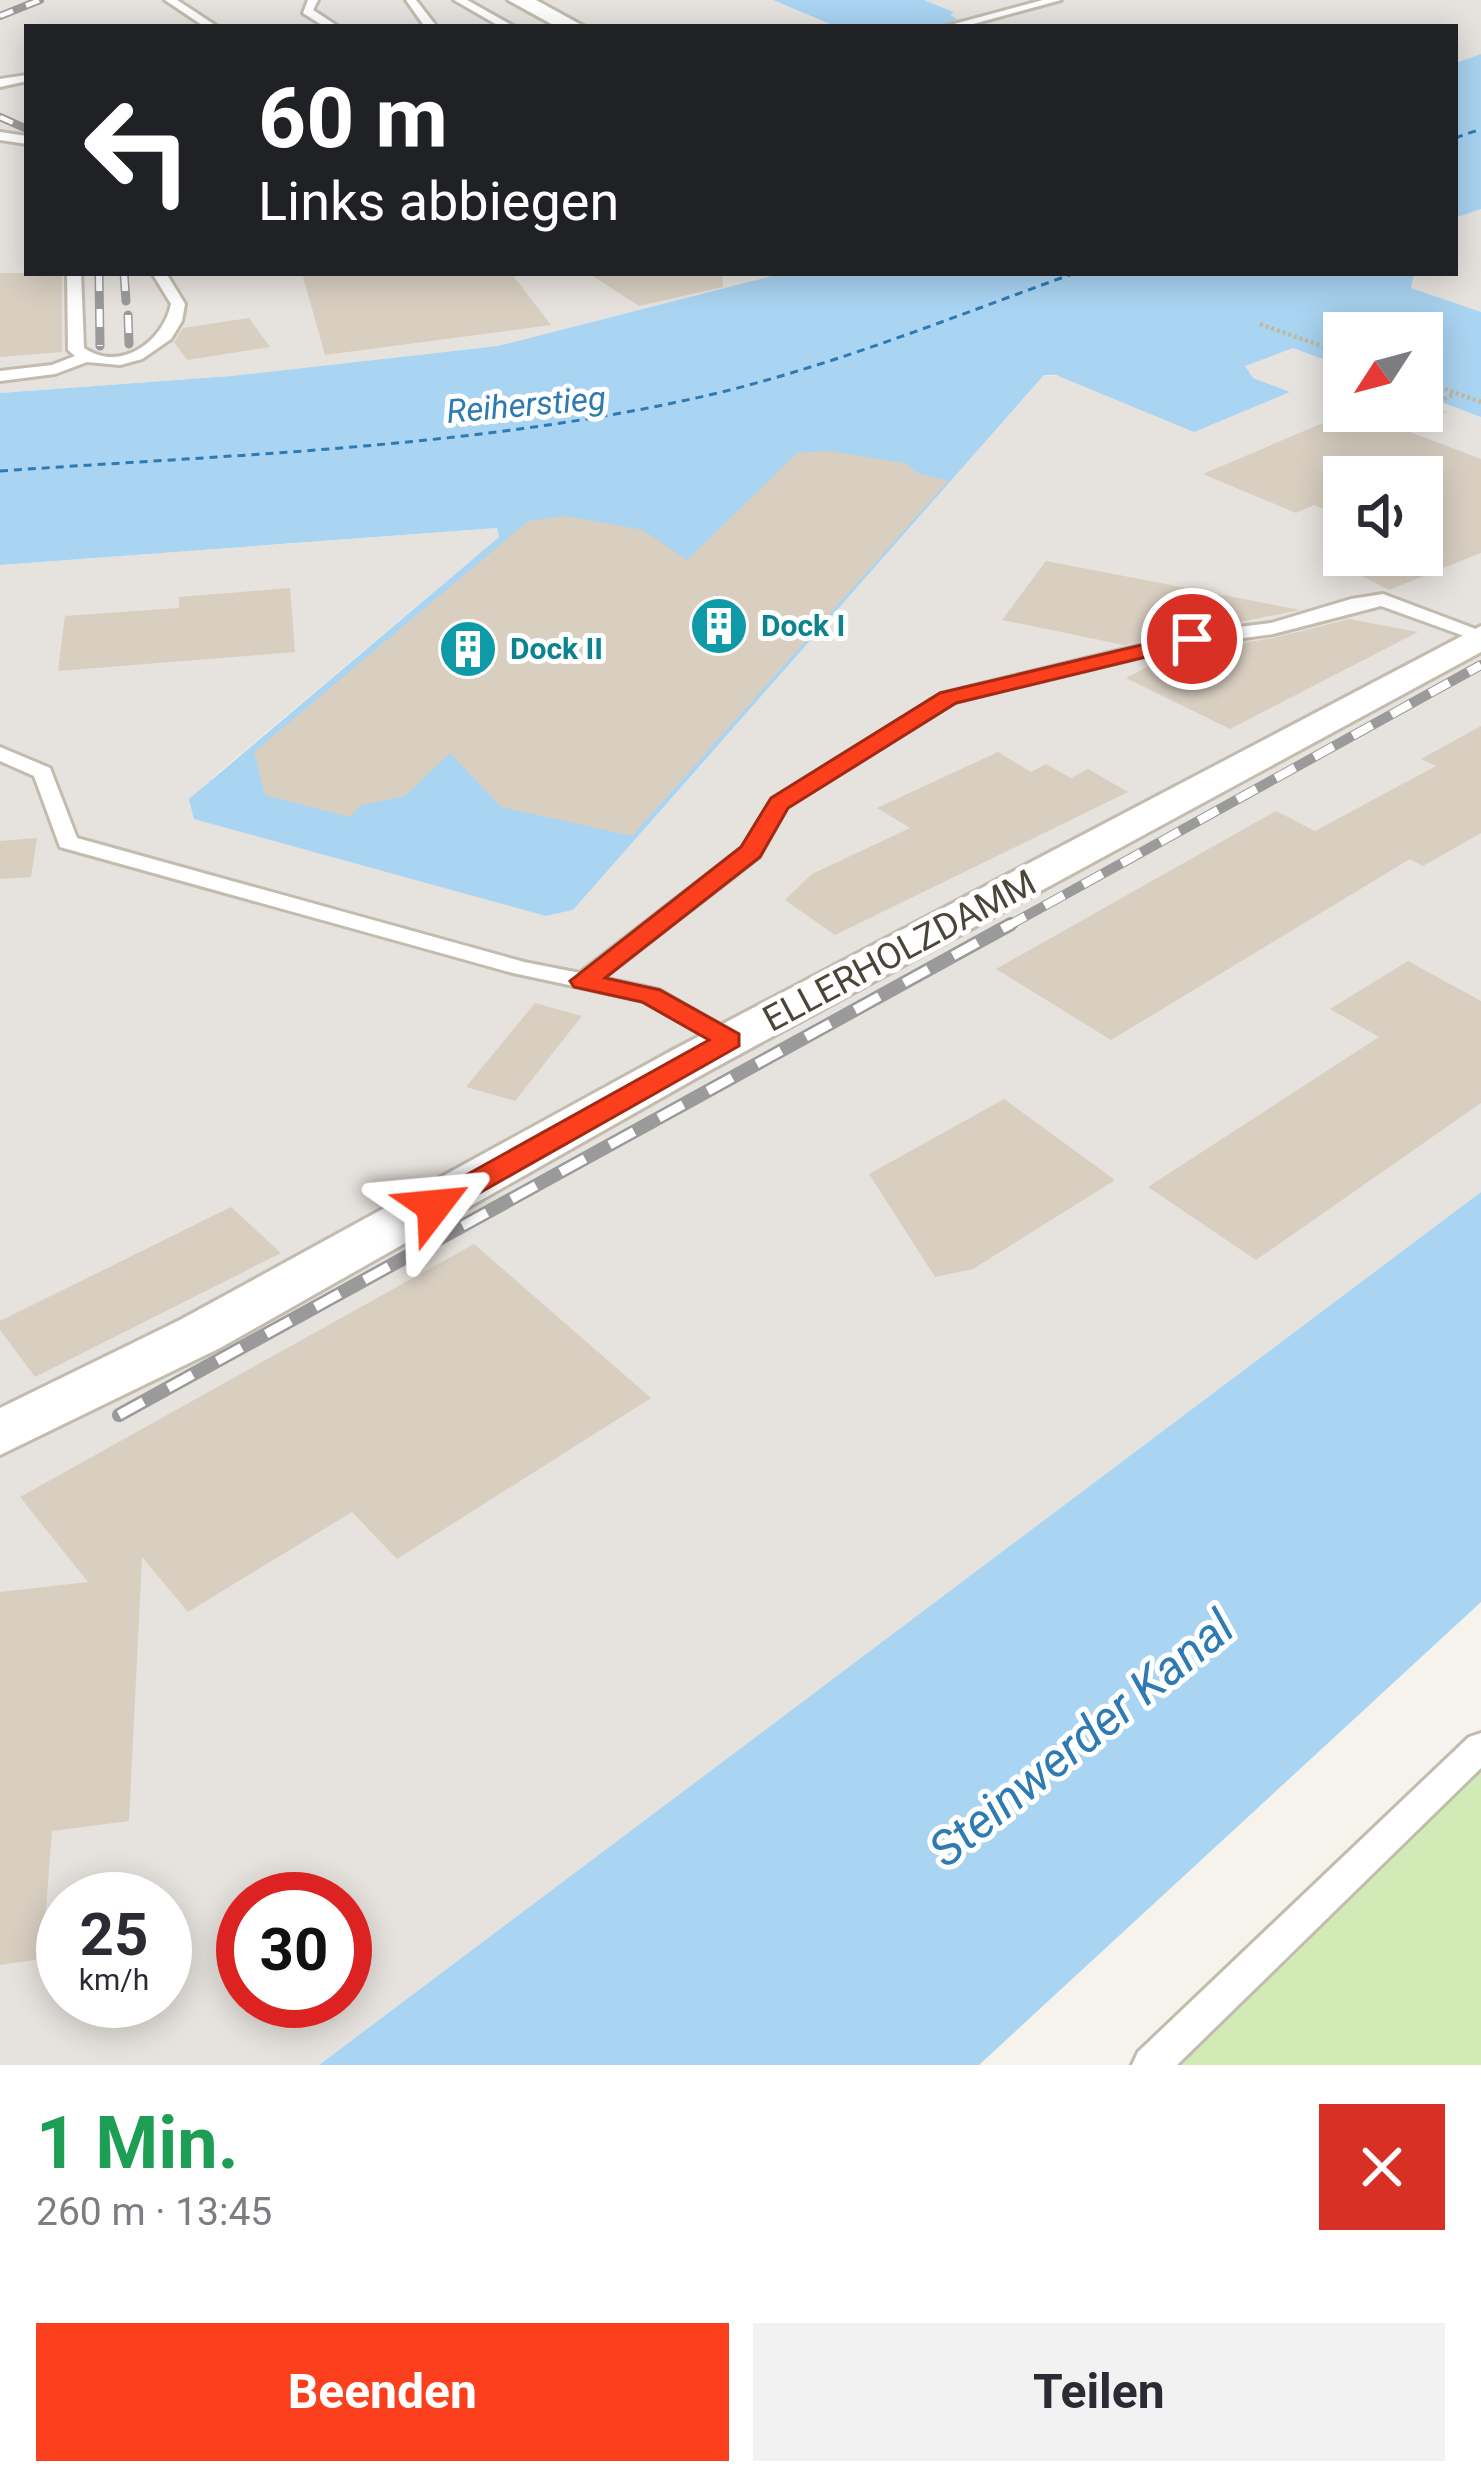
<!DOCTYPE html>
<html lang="de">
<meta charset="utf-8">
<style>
:root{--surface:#fff;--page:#f2f2f3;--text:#2b2b33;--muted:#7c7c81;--accent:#fc3f1d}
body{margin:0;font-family:Roboto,sans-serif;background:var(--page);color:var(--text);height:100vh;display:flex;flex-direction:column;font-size:45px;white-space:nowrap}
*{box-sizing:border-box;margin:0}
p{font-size:39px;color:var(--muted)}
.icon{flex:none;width:66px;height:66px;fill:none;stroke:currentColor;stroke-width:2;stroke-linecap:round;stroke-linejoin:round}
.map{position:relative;height:2065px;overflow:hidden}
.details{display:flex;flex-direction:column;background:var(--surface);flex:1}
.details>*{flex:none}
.top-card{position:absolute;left:24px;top:24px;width:1434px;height:252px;border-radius:0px;box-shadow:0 6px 30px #0003;background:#202124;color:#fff;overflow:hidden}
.needle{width:78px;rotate:234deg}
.buttons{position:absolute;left:1323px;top:312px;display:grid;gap:24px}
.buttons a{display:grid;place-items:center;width:120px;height:120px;border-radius:0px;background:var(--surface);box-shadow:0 6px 30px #0003;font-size:60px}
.speed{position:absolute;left:36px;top:1872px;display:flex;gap:24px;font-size:60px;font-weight:700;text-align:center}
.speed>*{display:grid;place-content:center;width:156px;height:156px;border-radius:50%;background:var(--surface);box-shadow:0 6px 30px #0003;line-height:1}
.speed small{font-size:30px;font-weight:400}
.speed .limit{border:18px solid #d22;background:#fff;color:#111}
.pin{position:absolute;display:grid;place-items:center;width:102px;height:102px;color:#fff;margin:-51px;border:6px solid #fff;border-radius:50%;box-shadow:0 3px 12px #0007}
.me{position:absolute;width:132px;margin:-66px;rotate:61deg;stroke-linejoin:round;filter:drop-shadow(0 0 9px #0008)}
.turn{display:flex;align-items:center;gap:42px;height:252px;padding:0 36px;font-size:54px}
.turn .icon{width:156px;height:156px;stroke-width:2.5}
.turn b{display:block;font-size:84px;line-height:102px}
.round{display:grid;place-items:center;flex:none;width:126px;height:126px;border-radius:0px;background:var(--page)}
.head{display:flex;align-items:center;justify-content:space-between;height:204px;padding:0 36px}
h1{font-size:72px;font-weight:700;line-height:90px;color:#1e9e55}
.cta{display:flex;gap:24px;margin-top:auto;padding:24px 36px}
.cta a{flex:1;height:138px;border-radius:0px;background:var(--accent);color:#fff;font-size:48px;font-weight:700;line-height:138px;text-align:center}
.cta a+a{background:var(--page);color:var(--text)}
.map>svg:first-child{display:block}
.industrial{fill:#e6e2dd;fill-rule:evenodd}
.green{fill:#d2eab5}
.parking{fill:#e5e3e0}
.water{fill:#a9d4f2}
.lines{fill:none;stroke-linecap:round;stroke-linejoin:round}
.ferry{stroke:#2e7ab2;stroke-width:3;stroke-dasharray:8 6;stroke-linecap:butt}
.building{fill:#d8cfc1}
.lane-casing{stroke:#c2bbae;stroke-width:6}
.street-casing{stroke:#c2bbae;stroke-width:6}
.path{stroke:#c4b79f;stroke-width:4.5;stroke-dasharray:3 3;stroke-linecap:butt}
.lane{fill:#fff;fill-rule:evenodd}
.street{fill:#fff;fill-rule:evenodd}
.rail-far3-casing{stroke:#9a9a9a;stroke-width:8}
.rail-far2-casing{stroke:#9a9a9a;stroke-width:9}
.rail-far1-casing{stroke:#9a9a9a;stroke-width:10}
.rail-casing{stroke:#9a9a9a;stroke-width:14}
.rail-far3{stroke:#fff;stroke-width:4.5;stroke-dasharray:14;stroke-linecap:butt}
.rail-far2{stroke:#fff;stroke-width:6;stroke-dasharray:18;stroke-linecap:butt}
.rail-far1{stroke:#fff;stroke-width:8;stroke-dasharray:22;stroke-linecap:butt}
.rail{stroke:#fff;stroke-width:9;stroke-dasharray:28;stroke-linecap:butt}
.route{fill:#fc3f1d;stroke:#a42913;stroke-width:3}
.labels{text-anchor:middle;stroke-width:10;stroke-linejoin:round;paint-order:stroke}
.far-culture-label{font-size:30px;font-weight:bold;fill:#0d838f;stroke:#fff;text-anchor:start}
.far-water-label{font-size:33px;font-style:italic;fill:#2e7ab2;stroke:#fff}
.street-label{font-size:36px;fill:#4b4439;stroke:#fff}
.near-water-label{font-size:48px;font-style:italic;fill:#2e7ab2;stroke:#fff}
</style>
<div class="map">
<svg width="1481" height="2065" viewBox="0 0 1481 2065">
<rect width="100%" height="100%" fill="#f6f3ec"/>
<g class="industrial">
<path d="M0 0H773L837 27H27V273H784L498 346 231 376 0 393Z"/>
<path d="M924 0H1481V54L1455 63V27H959L948 23 952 11Z"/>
<path d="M1481 209V312L1410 288 1414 273H1455V218Z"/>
<path d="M1293 348 1344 367V411H1422V395L1481 417V1192L319 2065H0V565L498 528 499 537 211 779 546 916 573 910 1044 375 1288 393 1253 378 1244 366ZM1344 477H1422V555H1344ZM63 1899H165V2001H63ZM243 1899H345V2001H243Z"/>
</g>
<path class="green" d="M1481 1763V2065H1177L1170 2057Z"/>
<path class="parking" d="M309 0H420L439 27H325L299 12Z"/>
<g class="water">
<path d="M773 0H924L954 12 950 15 957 19 949 23 959 27H837Z"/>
<path d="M1481 54V209L1455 218V63Z"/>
<path d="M784 273H1414L1411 288 1481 312V417L1422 395V333H1344V367L1293 348 1245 366 1253 378 1290 392 1194 432 1056 375H1044L573 910 546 916 194 819 189 799 499 537 497 528 0 565V393L231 376 498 346Z"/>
<path d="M1481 1192V1602L979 2065H319Z"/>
</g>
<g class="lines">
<g class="ferry">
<path d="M1455 138 1481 129"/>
<path d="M0 471C240 454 487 448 722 392 843 362 958 315 1075 273"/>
</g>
</g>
<g class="building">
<path d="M0 273H62V352L0 357Z"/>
<path d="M302 273H511L551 325 325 355Z"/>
<path d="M588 273H722L723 287 639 306Z"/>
<path d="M249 318 270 347 187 360 174 342 183 328Z"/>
<path d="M1351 411H1449L1405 430 1481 459V553L1389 590 1348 569 1385 555H1422V477H1396L1344 456V517L1314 505 1296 513 1203 474Z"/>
<path d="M828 451 905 463 917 473 948 481 632 836 501 807 450 753 405 796 362 805 349 817 265 795 254 752 528 521 565 516 643 530 687 560 797 453Z"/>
<path d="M1046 561 1300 610 1124 645 1002 620Z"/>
<path d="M290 588 295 652 58 671 65 616 179 608V597Z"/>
<path d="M1349 619 1418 632 1230 729 1126 678 1172 654 1274 638Z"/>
<path d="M1481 726V833L1423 866 1410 859 1111 1040 996 969 1276 811 1315 831 1436 766 1421 759Z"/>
<path d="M998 752 1031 772 1046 764 1071 778 1088 769 1128 792 835 935 785 900 812 874 910 828 877 808Z"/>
<path d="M37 838 31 877 0 879V841Z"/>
<path d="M1408 961 1481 1001V1103L1256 1260 1148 1187 1379 1037 1330 1009Z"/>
<path d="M535 1003 582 1016 515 1101 466 1087Z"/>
<path d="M1004 1099 1115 1180 973 1269 935 1277 869 1174Z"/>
<path d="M231 1207 281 1253 35 1377 0 1330V1321Z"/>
<path d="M474 1244 651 1398 397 1559 352 1512 188 1612 142 1557 129 1821 52 1831 42 1959 0 1965V1592L88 1582 20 1497Z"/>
</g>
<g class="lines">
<defs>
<g id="lane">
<path d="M165 0H177L218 27H205Z"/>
<path d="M308 0H318L313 10 339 27H325L303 13Z"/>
<path d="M406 0H416L437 27H425Z"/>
<path d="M454 0H467L515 27H501Z"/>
<path d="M1043 0H1061L962 27H943Z"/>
<path d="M27 75V81L0 87V79Z"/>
<path d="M0 132 27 136V144L0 140Z"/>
<path d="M67 273H81L84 348C120 373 163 342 171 304L152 273H166L185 304 182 321 171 339 142 359 120 365 87 362 55 374 0 381V371L52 365 75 356 68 350Z"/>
<path d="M1383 594 1481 631V642L1381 606 1273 634 1191 645 955 702 787 807 759 857 603 978 659 990 738 1035 741 1040 729 1047 644 1001 513 973 60 847 34 776 0 761V747L50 768 77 838 524 962 580 973 742 848 772 799 941 694 1191 633 1271 623 1351 599Z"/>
<path d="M1481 1733V1768L1177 2065H1132L1138 2052 1469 1737Z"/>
</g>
<g id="street">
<path d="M508 0H536L585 27H557Z"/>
<path d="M1481 626V652L707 1072 220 1348 0 1455V1408L180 1320 673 1050Z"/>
</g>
</defs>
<use href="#lane" class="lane-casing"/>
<use href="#street" class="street-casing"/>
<g class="path">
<path d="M1260 324 1344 354"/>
<path d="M1422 381 1481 402"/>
<path d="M1422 409 1455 394"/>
</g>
<use href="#lane" class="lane"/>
<use href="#street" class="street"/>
<defs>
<g id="rail-far3">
<path d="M0 16 40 0"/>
<path d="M0 117 27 129"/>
</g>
<g id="rail-far2">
<path d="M99 273 100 346"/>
<path d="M124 273 126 301"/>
<path d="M128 315 129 344"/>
</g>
<path id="rail-far1" d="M1006 927 1481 665"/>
<path id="rail" d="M119 1415 1011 924"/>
</defs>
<use href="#rail-far3" class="rail-far3-casing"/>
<use href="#rail-far2" class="rail-far2-casing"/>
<use href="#rail-far1" class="rail-far1-casing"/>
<use href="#rail" class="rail-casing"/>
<use href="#rail-far3" class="rail-far3"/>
<use href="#rail-far2" class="rail-far2"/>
<use href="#rail-far1" class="rail-far1"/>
<use href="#rail" class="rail"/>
</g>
<path class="route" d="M1192 633 1199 634V644L956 703 788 808 760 857 605 978 660 990 739 1034V1046L444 1213H423L419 1206 423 1199 709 1040 642 1002 574 987 570 981 741 847 771 798 940 693Z"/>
<defs>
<symbol id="building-disc" viewBox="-11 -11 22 22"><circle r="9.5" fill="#0f9aa8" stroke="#fff"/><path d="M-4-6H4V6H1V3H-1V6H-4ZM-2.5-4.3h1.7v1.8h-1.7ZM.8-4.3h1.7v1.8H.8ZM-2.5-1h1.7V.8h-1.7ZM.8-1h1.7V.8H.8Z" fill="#fff"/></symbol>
</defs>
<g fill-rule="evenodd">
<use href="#building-disc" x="686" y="593" width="66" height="66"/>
<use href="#building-disc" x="435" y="616" width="66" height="66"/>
</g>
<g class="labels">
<g class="far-culture-label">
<text x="761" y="636">Dock I</text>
<text x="510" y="659">Dock II</text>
</g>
<g class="far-water-label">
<text transform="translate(526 404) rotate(-5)" y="12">Reiherstieg</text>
</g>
<g class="street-label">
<text transform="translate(899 950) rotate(-28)" y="13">ELLERHOLZDAMM</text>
</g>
<g class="near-water-label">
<text transform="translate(1081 1738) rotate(-39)" y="17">Steinwerder Kanal</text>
</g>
</g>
</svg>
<div class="buttons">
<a><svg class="needle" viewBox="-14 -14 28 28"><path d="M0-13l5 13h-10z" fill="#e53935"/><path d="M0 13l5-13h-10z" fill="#7c7c81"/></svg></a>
<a><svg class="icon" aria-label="sound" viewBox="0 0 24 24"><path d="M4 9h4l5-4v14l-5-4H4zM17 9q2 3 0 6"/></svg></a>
</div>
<div class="speed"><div>25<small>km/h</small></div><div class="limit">30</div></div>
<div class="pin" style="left:1192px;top:639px;background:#d93025"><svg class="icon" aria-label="arrive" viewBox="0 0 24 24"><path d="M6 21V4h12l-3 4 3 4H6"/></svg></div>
<svg class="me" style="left:434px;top:1206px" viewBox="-20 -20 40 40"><path d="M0-17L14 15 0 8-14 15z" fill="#fc3f1d" stroke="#fff" stroke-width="4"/></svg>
<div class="top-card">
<div class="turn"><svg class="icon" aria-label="left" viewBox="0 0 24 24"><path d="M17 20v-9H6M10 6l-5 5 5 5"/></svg><div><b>60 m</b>Links abbiegen</div></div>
</div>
</div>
<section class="details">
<div class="head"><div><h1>1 Min.</h1><p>260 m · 13:45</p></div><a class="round" style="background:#d93025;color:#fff"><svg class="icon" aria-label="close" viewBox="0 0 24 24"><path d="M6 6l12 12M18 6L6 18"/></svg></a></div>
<div class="cta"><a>Beenden</a><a>Teilen</a></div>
</section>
